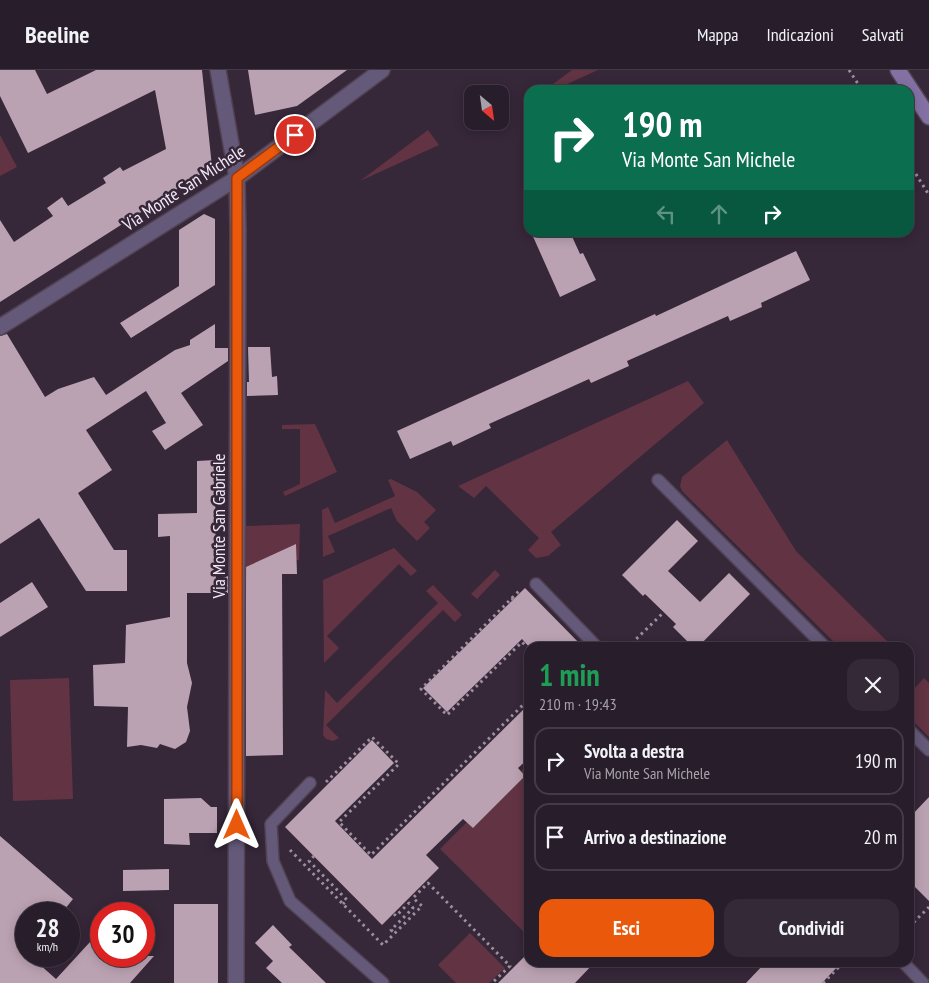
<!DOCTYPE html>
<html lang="it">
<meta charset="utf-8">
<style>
:root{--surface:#281d2b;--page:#342a37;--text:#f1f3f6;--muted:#a5a2a9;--line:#443b47;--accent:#ea580c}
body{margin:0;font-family:"PT Sans Narrow",sans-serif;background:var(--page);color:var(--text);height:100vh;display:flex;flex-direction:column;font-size:19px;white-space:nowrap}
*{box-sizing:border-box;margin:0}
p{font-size:16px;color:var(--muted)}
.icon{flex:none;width:28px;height:28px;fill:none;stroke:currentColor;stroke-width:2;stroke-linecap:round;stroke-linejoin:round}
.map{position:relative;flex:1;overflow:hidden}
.details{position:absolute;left:524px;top:572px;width:390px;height:325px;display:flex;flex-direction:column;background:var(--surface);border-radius:15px;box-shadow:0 2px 12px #0003,0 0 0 1px var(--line)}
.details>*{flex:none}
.top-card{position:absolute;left:524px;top:15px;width:390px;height:152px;border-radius:15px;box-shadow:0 2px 12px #0003,0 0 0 1px var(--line);background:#0b6e4f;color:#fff;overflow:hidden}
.needle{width:32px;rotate:151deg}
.fabs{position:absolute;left:464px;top:15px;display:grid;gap:10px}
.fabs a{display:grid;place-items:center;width:45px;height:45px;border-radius:10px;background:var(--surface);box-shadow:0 2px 12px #0003,0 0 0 1px var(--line);font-size:25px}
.speed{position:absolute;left:15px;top:832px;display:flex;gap:10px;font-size:25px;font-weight:700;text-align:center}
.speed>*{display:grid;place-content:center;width:65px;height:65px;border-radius:50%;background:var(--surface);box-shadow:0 2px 12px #0003,0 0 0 1px var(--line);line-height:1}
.speed small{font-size:12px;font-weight:400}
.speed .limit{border:8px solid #d22;background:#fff;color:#111}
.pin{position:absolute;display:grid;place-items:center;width:42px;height:42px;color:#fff;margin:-21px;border:2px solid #fff;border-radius:50%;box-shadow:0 1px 5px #0007}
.me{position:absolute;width:55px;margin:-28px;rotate:0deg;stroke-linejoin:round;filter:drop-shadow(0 0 4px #0008)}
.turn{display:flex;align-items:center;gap:18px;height:105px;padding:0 15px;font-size:22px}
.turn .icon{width:65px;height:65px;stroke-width:2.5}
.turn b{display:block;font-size:35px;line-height:42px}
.lanes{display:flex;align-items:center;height:48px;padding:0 15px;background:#0003;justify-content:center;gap:25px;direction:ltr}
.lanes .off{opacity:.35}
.round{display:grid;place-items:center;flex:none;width:52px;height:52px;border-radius:15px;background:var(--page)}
.overview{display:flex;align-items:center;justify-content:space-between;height:85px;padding:0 15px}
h1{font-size:30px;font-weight:700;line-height:38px;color:#1e9e55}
.action{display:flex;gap:10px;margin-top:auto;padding:10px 15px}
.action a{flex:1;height:58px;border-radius:15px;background:var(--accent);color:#fff;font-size:20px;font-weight:700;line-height:58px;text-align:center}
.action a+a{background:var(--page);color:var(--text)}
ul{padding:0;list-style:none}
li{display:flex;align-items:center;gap:15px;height:68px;margin:0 10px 8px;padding:0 5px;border:2px solid var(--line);border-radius:15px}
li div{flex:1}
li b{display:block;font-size:19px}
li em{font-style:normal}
header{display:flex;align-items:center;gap:30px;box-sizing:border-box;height:70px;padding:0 25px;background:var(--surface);border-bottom:1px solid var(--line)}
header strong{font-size:24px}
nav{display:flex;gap:28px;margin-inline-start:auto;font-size:18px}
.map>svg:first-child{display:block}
.green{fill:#623343}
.building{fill:#bba2b2}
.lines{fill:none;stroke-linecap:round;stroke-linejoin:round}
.lane-casing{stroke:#504253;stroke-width:14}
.street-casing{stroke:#504253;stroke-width:18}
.secondary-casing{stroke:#504253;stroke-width:18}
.path{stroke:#9c909f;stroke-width:3;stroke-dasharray:2.5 4;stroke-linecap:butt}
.lane{stroke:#655979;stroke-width:11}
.street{stroke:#655979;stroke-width:15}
.secondary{stroke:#8471a4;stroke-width:15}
.route-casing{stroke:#983908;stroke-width:12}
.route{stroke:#ea580c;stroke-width:9}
.labels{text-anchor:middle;stroke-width:5;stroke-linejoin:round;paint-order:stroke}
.street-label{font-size:18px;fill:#f3e9f5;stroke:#362739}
</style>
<header>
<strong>Beeline</strong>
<nav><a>Mappa</a><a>Indicazioni</a><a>Salvati</a></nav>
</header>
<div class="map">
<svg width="929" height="913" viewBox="0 0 929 913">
<rect width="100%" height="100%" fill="#362739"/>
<g class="green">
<path d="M572 0H598L554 20H545Z"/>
<path d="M428 60 439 75 360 111Z"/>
<path d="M0 65 17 97 0 106Z"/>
<path d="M688 311 704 333 551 462 561 475 548 486 536 488 528 480 539 468 486 416 474 428 458 416Z"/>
<path d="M315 354 337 402 285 426 283 422 300 414V359H282V355Z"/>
<path d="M727 370 796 481 893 577H839L682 421 680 416 682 407Z"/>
<path d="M391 409 417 422 436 440 424 452 430 458 417 471 397 451 391 438 328 466 335 482 323 487 322 440 328 437 335 453 395 426 388 410Z"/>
<path d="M300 454 299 490 246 497V456Z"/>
<path d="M394 478 417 501 411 506 399 494 327 566 339 578 324 593 323 510Z"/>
<path d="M495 500 500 505 477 529 471 524Z"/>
<path d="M433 515 462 545 455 552 443 540 326 655 339 668 333 671 326 669 323 665 325 620 337 633 438 533 426 521Z"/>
<path d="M69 608 73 729 13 731 10 610Z"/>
<path d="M924 608 929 613V667L909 647V614L914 619Z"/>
<path d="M529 693V867L440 779 467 752 473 758 525 706 521 701Z"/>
<path d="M470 863 505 898 489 913H456L438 895Z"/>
</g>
<g class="building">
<path d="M0 0H35L47 24 96 0H202L212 97 0 232V150L14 172 53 146 47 138 62 127 68 136 106 113 103 108 120 97 123 101 166 79 155 20 28 83 0 26Z"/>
<path d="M248 0H347L297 36 255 45Z"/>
<path d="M204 144 215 149V215L131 268 120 253 179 216V160Z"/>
<path d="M531 162H570L580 184 583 183 596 210 560 227Z"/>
<path d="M796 181 810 210 761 233 762 237 730 251 728 246 627 291 629 296 591 313 589 309 489 354 491 358 453 376 451 371 410 389 397 361 655 244 656 246Z"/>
<path d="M215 254V278H228V291L181 323 203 355 165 380 152 361 166 353 146 321 86 360 112 400 78 423 114 480H127V521H86L39 448 0 474V266L7 264 45 327 58 319 94 307 106 325 175 280 190 275V270Z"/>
<path d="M248 277H270L272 307 277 306 278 325 247 326V312H249Z"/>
<path d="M215 390 216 511 228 506V523H187V593L192 613 187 637 190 661 186 672 175 679 160 674 157 678 141 675 127 677 128 637 94 636 93 595 125 593 126 555 170 547V466L158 467V444L197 443V391Z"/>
<path d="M677 450 698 471 668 501 700 532 729 503 750 524 697 578H694L673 557 676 554 645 524 643 526 622 505Z"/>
<path d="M296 474 297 504H282L283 685 246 686V497Z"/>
<path d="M32 512 48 537 0 567V533Z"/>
<path d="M525 518 584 578H530L522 569 447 642 423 618Z"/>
<path d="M529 634V688L518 698 525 706 473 758 463 749 426 785 439 798 382 855 285 757 372 670 394 693 335 751 372 789Z"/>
<path d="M929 727V831L909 811V748Z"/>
<path d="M201 728 211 737H217V763H189L190 775 164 774V729Z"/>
<path d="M0 766 73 829 61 844H26V886H30L56 909 101 860V886H154L130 913H0Z"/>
<path d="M169 799V820L123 821V800Z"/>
<rect x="174" y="834" width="44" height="79"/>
<path d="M273 855 292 875 289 877 326 913H282L266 898 273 891 255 873Z"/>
<path d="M526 885 529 888V892H595L575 913H498Z"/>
<path d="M766 892H842L822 913H746Z"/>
</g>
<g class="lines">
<defs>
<g id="lane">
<path d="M658 410 826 578"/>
<path d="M536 514 598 578"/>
<path d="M909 660 929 680"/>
<path d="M310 713 271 754 273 791 290 831 383 913"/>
<path d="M903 892 923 913"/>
</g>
<g id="street">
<path d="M218 0 237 108 238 161 236 913"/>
<path d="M0 257 237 108 382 0"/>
</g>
<path id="secondary" d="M898 0 929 47"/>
</defs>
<use href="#lane" class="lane-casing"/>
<use href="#street" class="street-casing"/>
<use href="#secondary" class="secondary-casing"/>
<g class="path">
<path d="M849 0 862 20"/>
<path d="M909 93 929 125"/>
<path d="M512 528 520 520"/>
<path d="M513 530 512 528 421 619 447 645 522 572 529 579"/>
<path d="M627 578 664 542"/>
<path d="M326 712 372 667 399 694 339 752 371 785 529 629"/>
<path d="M290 780 383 875 422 836 413 828 428 813 510 896 492 913"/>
<path d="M314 786 309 791 347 830 343 834"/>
<path d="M394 844 396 846 409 833 413 838 391 860 395 863"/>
<path d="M909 857 929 837"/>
<path d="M823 913 844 892"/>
</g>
<use href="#lane" class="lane"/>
<use href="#street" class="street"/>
<use href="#secondary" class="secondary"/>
</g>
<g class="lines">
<defs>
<path id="route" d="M237 755V108L295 65"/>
</defs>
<use href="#route" class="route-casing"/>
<use href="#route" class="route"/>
</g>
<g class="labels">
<g class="street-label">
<text transform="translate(184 118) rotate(-33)" y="6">Via Monte San Michele</text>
<text transform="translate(219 456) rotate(-90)" y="6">Via Monte San Gabriele</text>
</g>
</g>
</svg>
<div class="fabs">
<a><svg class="needle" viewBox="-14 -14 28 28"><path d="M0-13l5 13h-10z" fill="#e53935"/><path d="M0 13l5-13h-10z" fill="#a5a2a9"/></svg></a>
</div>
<div class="speed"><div>28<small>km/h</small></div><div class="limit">30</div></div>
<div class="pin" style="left:295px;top:65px;background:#d93025"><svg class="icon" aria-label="arrive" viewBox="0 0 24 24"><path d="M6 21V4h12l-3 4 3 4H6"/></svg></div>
<svg class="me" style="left:237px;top:755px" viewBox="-20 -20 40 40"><path d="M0-17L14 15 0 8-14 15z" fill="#ea580c" stroke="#fff" stroke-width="4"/></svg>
<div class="top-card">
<div class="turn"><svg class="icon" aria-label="right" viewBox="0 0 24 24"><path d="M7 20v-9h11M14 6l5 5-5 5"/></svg><div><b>190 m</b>Via Monte San Michele</div></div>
<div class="lanes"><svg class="icon off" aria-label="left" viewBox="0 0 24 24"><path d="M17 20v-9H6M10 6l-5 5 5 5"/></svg><svg class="icon off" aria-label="ahead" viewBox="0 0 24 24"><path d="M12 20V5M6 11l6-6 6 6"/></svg><svg class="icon" aria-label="right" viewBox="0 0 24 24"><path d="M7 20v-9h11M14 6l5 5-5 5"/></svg></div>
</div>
<section class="details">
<div class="overview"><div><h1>1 min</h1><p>210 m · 19:43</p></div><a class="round"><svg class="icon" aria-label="close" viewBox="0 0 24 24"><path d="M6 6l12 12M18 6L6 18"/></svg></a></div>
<ul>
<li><svg class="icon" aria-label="right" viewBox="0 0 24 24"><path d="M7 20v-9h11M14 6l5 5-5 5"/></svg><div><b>Svolta a destra</b><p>Via Monte San Michele</p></div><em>190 m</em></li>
<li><svg class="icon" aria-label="arrive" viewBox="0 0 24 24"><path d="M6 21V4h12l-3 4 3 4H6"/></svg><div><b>Arrivo a destinazione</b></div><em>20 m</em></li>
</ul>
<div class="action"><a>Esci</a><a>Condividi</a></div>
</section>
</div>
